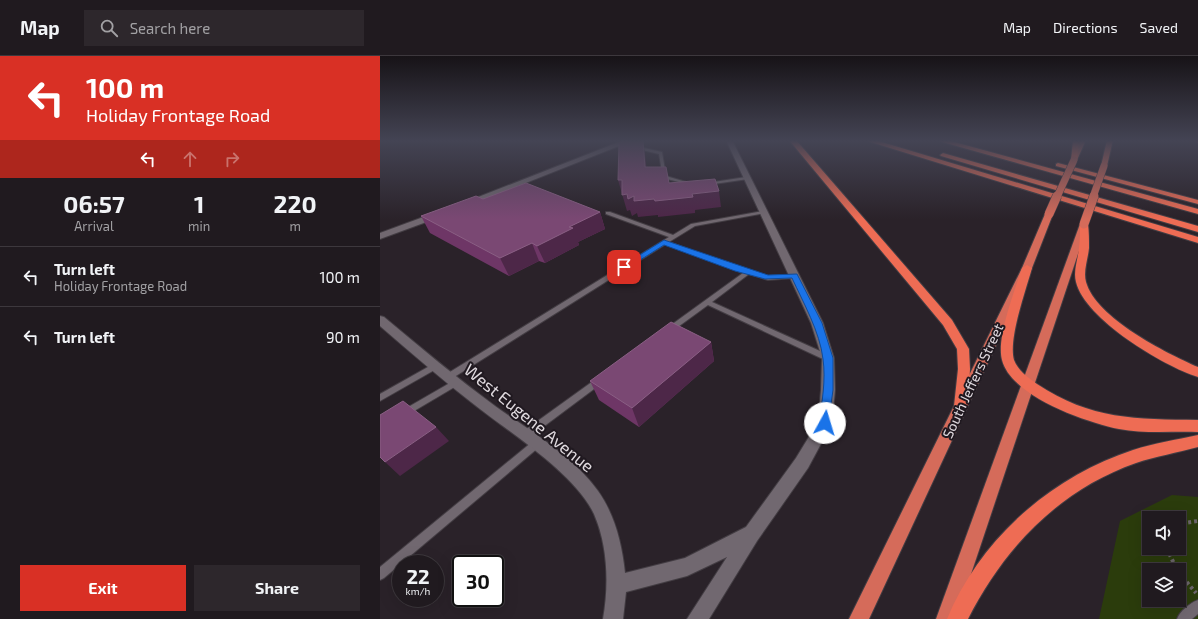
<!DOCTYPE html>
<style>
:root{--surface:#201a1f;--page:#2d272c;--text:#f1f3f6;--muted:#a2a1a4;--line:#3d383d;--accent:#d93025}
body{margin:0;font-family:"Exo 2",sans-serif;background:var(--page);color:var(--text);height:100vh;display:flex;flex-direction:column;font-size:15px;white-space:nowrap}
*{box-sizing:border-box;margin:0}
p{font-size:13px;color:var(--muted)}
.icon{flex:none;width:22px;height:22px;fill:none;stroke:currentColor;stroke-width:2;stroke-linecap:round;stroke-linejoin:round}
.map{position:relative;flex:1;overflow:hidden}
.side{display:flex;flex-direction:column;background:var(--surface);width:380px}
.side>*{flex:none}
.top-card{background:#d93025;color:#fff;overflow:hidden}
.fabs{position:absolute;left:762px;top:455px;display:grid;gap:8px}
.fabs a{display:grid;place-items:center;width:44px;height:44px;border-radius:0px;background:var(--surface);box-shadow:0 4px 16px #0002,0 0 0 1px var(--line);font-size:20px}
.speed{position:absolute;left:12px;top:499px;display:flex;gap:8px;font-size:20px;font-weight:700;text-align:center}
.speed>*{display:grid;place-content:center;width:52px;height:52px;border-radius:50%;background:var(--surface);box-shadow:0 4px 16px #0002,0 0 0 1px var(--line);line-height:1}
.speed small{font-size:10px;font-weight:400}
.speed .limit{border:2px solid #111;border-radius:6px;background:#fff;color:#111}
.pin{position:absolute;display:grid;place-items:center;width:34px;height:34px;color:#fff;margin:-17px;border-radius:8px;box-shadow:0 2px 6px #0006}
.me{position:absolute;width:44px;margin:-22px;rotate:6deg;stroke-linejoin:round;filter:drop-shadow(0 0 3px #0008)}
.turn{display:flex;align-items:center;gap:14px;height:84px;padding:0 20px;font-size:18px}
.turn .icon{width:52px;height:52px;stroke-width:2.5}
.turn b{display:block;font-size:28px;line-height:34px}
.lanes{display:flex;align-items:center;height:38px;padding:0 20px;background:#0003;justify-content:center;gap:20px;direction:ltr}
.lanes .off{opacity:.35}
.eta{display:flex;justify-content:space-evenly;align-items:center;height:68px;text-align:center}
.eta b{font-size:24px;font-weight:700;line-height:28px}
.cta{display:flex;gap:8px;margin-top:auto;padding:8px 20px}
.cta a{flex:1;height:46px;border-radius:0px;background:var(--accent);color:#fff;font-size:16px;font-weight:700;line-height:46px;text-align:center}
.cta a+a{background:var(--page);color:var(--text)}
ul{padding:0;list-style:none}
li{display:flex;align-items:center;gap:12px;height:60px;padding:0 20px;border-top:1px solid var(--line)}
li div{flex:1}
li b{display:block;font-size:15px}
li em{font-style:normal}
header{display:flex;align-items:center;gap:24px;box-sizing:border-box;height:56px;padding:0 20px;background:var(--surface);border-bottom:1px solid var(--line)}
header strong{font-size:19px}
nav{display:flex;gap:22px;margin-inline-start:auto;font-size:14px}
.search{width:280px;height:36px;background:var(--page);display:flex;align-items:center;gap:10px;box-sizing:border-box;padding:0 14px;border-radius:0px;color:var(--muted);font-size:15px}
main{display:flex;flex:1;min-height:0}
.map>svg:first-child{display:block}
.green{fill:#2b3c0c;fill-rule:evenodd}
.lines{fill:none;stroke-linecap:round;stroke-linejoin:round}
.service-casing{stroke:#433d43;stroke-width:2}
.minor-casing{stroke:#433d43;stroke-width:2}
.trunk-casing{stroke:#433d43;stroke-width:2}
.motorway-casing{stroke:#433d43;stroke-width:2}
.path{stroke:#6c656b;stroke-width:4;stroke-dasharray:3 3;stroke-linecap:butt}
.service{fill:#716870;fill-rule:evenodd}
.minor{fill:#716870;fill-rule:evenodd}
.trunk{fill:#d56b5a;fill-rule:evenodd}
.motorway{fill:#ee6c54;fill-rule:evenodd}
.trunk-bridge-far1-casing{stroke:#433d43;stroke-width:8;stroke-linecap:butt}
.trunk-bridge-casing{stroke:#433d43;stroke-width:10;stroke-linecap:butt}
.trunk-bridge-far1{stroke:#d56b5a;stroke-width:7}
.trunk-bridge{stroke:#d56b5a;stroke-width:9}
.wall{fill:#6e3666}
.shaded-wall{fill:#4d2748}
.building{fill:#7a4873;stroke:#8a5f84}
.route{fill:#1a73e8;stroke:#114b97}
.labels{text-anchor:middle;stroke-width:4;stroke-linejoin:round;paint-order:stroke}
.street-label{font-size:14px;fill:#e0dadf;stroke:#201920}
.near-street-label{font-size:17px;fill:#e0dadf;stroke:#201920}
</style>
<header>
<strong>Map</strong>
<div class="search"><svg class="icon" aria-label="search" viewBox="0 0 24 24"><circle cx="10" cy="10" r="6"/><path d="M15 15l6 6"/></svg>Search here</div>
<nav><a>Map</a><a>Directions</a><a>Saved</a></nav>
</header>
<main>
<section class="side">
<div class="top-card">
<div class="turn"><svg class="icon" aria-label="left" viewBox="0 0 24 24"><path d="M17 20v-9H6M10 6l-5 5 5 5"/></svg><div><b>100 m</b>Holiday Frontage Road</div></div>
<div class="lanes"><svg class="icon" aria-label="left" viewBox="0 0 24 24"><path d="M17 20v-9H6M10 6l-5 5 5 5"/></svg><svg class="icon off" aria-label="ahead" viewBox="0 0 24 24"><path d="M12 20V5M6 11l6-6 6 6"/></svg><svg class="icon off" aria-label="right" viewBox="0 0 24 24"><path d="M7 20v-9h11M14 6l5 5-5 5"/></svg></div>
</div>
<div class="eta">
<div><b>06:57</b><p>Arrival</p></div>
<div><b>1</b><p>min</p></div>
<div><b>220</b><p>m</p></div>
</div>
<ul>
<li><svg class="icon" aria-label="left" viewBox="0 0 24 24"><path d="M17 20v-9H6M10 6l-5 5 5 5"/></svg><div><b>Turn left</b><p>Holiday Frontage Road</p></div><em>100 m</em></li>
<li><svg class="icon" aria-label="left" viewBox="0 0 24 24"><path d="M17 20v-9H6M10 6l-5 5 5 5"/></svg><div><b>Turn left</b></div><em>90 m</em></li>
</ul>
<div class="cta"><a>Exit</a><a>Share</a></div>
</section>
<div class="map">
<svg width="818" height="563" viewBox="0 0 818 563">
<rect width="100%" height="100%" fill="#2a2229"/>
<path class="green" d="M792 439 818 441V563H719L740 465ZM769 462H799V492H769ZM769 514H799V544H769Z"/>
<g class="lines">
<defs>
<g id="service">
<path d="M255 90 282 96 286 120 313 128 311 129 283 122 279 98 254 92V90Z"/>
<path d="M366 121H368V123L327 129 325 128 327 127Z"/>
<path d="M383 155H385V157L315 170 289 186 359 212 388 220 417 219V221L415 222 388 224 369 218 332 246 451 300 452 302 451 304H445L328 249 291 276H287L286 274 287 272 363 217 286 188 71 323H65L64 321 65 319 289 181 226 158V156H230L293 179 311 168Z"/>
<path d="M55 307 58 308 59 310 58 312 0 345V338Z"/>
<path d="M219 322 222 323 223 325 222 327 147 383 144 384 141 383 140 380 141 377 216 323Z"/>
<path d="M75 324 78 325 79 327 78 329 29 358 26 359 23 358 22 356 23 354Z"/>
<path d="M155 385 158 386 159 389 158 392 4 522 0 524V511L152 386Z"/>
<path d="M818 544V558L812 563H797C800 555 810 547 818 544Z"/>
</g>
<g id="minor">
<path d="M244 84H254L90 149 83 147Z"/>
<path d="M346 84H352L443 267 454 302 455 334 452 367 450 371 428 412 377 485 329 563H307L347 501 307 520 246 536 243 563H223C229 529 228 490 214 458 194 416 127 375 91 346 60 322 30 296 0 270V260L4 261C41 292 77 322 115 350 149 374 194 401 218 435 235 459 242 488 245 517L305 502 366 471 416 402 438 366 441 334 442 302 431 267Z"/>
<path d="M57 156 61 159 60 161 0 183V177Z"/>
</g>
<g id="trunk">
<path d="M700 84H706L697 104 692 105 691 104Z"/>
<path d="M727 84H733L727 110 724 112 721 110Z"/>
<path d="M669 155 673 158 652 212 489 563H469L642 212 665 158Z"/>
<path d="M704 165 708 168 576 563H556L700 168Z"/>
</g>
<g id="motorway">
<path d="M409 84H416L572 264 589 293 590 313 588 350 586 354 581 355 576 354 574 350 578 313 577 293 563 269Z"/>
<path d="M484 84H495L818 181V187Z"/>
<path d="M555 84H567L818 153V158Z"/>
<path d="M693 84H699L697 104 694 106 691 104Z"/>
<path d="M726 84H732L733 86 730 88Z"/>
<path d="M814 84H818V87Z"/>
<path d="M563 97 818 170V176L561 100 560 99Z"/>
<path d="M678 107 818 144V148L676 110V108Z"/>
<path d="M704 165 708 168C709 176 709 184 709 192 708 203 703 215 706 226 716 262 786 297 818 311V321C783 310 705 263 696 226 693 215 698 203 699 192 700 184 700 176 700 168Z"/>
<path d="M647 209 652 212C646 234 628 283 634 304 638 315 649 322 657 328 711 364 756 363 818 364V376C792 375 765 378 739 373 705 366 631 340 622 304 616 282 635 234 642 212Z"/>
<path d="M818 379V391C797 397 776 400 756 407 679 434 624 492 588 563H567C600 483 671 421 753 394 774 387 796 384 818 379Z"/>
</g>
</defs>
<use href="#service" class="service-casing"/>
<use href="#minor" class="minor-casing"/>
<use href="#trunk" class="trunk-casing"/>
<use href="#motorway" class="motorway-casing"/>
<g class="path">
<path d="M799 473 804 467 818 465"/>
<path d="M789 492V497L797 514"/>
<path d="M799 517 816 537"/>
</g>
<use href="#service" class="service"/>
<use href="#minor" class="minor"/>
<use href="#trunk" class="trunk"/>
<use href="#motorway" class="motorway"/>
<defs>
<g id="trunk-bridge-far1">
<path d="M677 141 694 104"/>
<path d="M713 141 724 110"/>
</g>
<g id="trunk-bridge">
<path d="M669 158 677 140"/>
<path d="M704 168 714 140"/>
</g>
</defs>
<use href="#trunk-bridge-far1" class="trunk-bridge-far1-casing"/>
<use href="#trunk-bridge" class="trunk-bridge-casing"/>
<use href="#trunk-bridge-far1" class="trunk-bridge-far1"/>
<use href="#trunk-bridge" class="trunk-bridge"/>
</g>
<g class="wall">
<path d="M103 143 220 156 225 173 198 186 199 189 165 207 159 205 129 220 50 177 41 160Z"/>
<path d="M331 286 334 305 259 371 219 344 210 325Z"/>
</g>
<g class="shaded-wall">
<path d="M263 84 265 98 268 126 265 111Z"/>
<path d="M238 124H242L247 138 254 140 312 138 339 135 341 151 315 154V157L278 161V159L258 161 257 157 252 160 250 154 247 155Z"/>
<path d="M220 156 225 173 198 186 199 189 165 207 157 190 189 171Z"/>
<path d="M152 187 159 205 129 220 120 202Z"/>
<path d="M331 286 334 305 259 371 252 352Z"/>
<path d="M56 371 69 385 20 420 5 406Z"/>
</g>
<g class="building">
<path d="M255 84H263L265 111H286L289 127 335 123 339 135 312 138 313 141 275 145 274 143 254 145V140L248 143 247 138 242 139V124H238L239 86Z"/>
<path d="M146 127 220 156 189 171 193 172 157 190 152 187 120 202 41 160 96 140 103 143Z"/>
<path d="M291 266 331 286 252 352 210 325Z"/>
<path d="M23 345 56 371 5 406 0 401V359Z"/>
</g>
<linearGradient id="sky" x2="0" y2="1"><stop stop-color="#171317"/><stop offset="0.52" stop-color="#444454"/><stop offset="1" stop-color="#444454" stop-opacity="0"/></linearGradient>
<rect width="818" height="163" fill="url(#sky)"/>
<path class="route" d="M284 184 388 219 417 218 442 267 453 302V334L448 370H441L439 367C442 346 446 324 443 303 440 276 423 246 412 222L385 223 355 215 284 189 246 213 240 211Z"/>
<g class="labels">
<g class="street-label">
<text transform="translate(593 325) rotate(-65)" y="5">South Jeffers Street</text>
</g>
<g class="near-street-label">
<text transform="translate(149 362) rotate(39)" y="6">West Eugene Avenue</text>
</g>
</g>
</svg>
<div class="fabs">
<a><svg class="icon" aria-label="sound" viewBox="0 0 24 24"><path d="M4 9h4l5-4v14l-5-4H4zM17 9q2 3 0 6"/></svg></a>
<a><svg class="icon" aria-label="layers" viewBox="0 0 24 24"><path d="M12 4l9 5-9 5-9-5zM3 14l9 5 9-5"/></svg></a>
</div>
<div class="speed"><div>22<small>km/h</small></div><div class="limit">30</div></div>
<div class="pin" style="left:244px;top:211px;background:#d93025"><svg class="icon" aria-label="arrive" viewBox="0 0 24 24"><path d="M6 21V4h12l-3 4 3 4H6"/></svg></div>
<svg class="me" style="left:445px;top:367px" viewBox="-20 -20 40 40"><circle r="19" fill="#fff"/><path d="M0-13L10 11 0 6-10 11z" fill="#1a73e8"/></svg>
</div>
</main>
